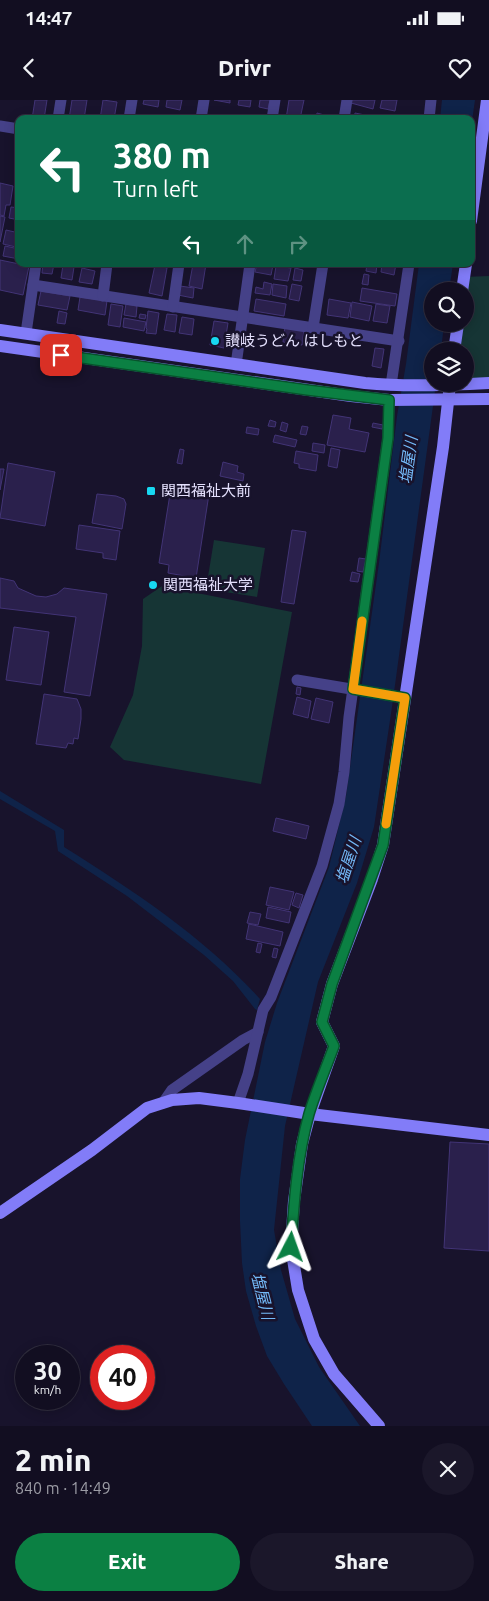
<!DOCTYPE html>
<meta charset="utf-8">
<style>
:root{--surface:#120e21;--page:#1b172a;--text:#f1f3f6;--muted:#9c9ca5;--line:#312e3f;--accent:#0b8043}
body{margin:0;font-family:Ubuntu,"Noto Sans JP",sans-serif;background:var(--page);color:var(--text);height:100vh;display:flex;flex-direction:column;font-size:19px;white-space:nowrap}
*{box-sizing:border-box;margin:0}
p{font-size:16px;color:var(--muted)}
.icon{flex:none;width:28px;height:28px;fill:none;stroke:currentColor;stroke-width:2;stroke-linecap:round;stroke-linejoin:round}
.map{position:relative;height:1326px;overflow:hidden}
.side{display:flex;flex-direction:column;background:var(--surface);flex:1}
.side>*{flex:none}
.guide{position:absolute;left:15px;top:15px;width:460px;height:152px;border-radius:10px;box-shadow:0 2px 12px #0003,0 0 0 1px var(--line);background:#0b6e4f;color:#fff;overflow:hidden}
.fabs{position:absolute;left:424px;top:182px;display:grid;gap:10px}
.fabs a{display:grid;place-items:center;width:50px;height:50px;border-radius:50%;background:var(--surface);box-shadow:0 2px 12px #0003,0 0 0 1px var(--line);font-size:25px}
.speed{position:absolute;left:15px;top:1245px;display:flex;gap:10px;font-size:25px;font-weight:700;text-align:center}
.speed>*{display:grid;place-content:center;width:65px;height:65px;border-radius:50%;background:var(--surface);box-shadow:0 2px 12px #0003,0 0 0 1px var(--line);line-height:1}
.speed small{font-size:12px;font-weight:400}
.speed .limit{border:8px solid #d22;background:#fff;color:#111}
.pin{position:absolute;display:grid;place-items:center;width:42px;height:42px;color:#fff;margin:-21px;border-radius:10px;box-shadow:0 2px 8px #0006}
.me{position:absolute;width:55px;margin:-28px;rotate:4deg;stroke-linejoin:round;filter:drop-shadow(0 0 4px #0008)}
.turn{display:flex;align-items:center;gap:18px;height:105px;padding:0 15px;font-size:22px}
.turn .icon{width:65px;height:65px;stroke-width:2.5}
.turn b{display:block;font-size:35px;line-height:42px}
.lanes{display:flex;align-items:center;height:48px;padding:0 15px;background:#0003;justify-content:center;gap:25px;direction:ltr}
.lanes .off{opacity:.35}
.round{display:grid;place-items:center;flex:none;width:52px;height:52px;border-radius:26px;background:var(--page)}
.head{display:flex;align-items:center;justify-content:space-between;height:85px;padding:0 15px}
h1{font-size:30px;font-weight:800;line-height:38px}
.cta{display:flex;gap:10px;margin-top:auto;padding:10px 15px}
.cta a{flex:1;height:58px;border-radius:30px;background:var(--accent);color:#fff;font-size:20px;font-weight:800;line-height:58px;text-align:center}
.cta a+a{background:var(--page);color:var(--text)}
.status{display:flex;justify-content:space-between;align-items:center;height:35px;padding:0 25px;background:var(--surface);direction:ltr}
.status svg{height:14px;fill:currentColor}
header{display:flex;justify-content:space-between;align-items:center;height:65px;padding:0 15px;background:var(--surface);font-size:22px;font-weight:800}
.map>svg:first-child{display:block}
.green{fill:#163535}
.water{fill:#0f2349}
.building{fill:#2a204c;stroke:#423476}
.lines{fill:none;stroke-linecap:round;stroke-linejoin:round}
.street{stroke:#454188;stroke-width:11}
.secondary{stroke:#827cf8;stroke-width:12}
.route-casing{stroke:#07532c;stroke-width:12}
.route{stroke:#0b8043;stroke-width:9}
.slow{stroke:#f59e0b;stroke-width:9}
.poi-dot{fill:#17d8f2;stroke:#18132c;stroke-width:2}
.labels{text-anchor:middle;stroke-width:5;stroke-linejoin:round;paint-order:stroke}
.poi-label{font-size:15px;fill:#e4e0fd;stroke:#18132c;text-anchor:start}
.water-label{font-size:16px;font-style:italic;fill:#73b8f7;stroke:#18132c}
</style>
<div class="status"><b>14:47</b><svg viewBox="0 0 49 12"><path d="M0 12V9h3v3zM5 12V6h3v6zM10 12V3h3v9zM15 12V0h3v12zM26 1h20v11H26zM47 4h2v5h-2z"/></svg></div>
<header><svg class="icon" aria-label="back" viewBox="0 0 24 24"><path d="M15 5l-7 7 7 7"/></svg>Drivr<svg class="icon" aria-label="heart" viewBox="0 0 24 24"><path d="M12 20l-8-8c-3-5 5-10 8-4 3-6 11-1 8 4z"/></svg></header>
<div class="map">
<svg width="489" height="1326" viewBox="0 0 489 1326">
<rect width="100%" height="100%" fill="#18132c"/>
<g class="green">
<path d="M489 176V282L465 284V251H454L458 224H465L464 177Z"/>
<path d="M214 440 265 448 257 497 206 489Z"/>
<path d="M162 486 292 512 261 684 124 660 110 647 133 595 142 546 143 499Z"/>
</g>
<g class="water">
<path d="M442 0H475L471 28V19H440Z"/>
<path d="M419 164H453L449 191H432V224H444L441 251H432V284H436L392 607 374 727 357 783 318 882 285 1026 274 1130 281 1170 295 1219 319 1267 360 1326H312L284 1284 267 1256 256 1226 246 1191 242 1163 240 1121V1079L245 1040 265 942 277 903 329 767 346 696 379 463 397 316 406 264Z"/>
<path d="M0 691 64 730V747C134 791 205 838 260 899L257 910 255 909 233 881 204 855 127 796 58 751 55 731 0 699Z"/>
</g>
<g class="building">
<path d="M35 0H47L44 19H32Z"/>
<path d="M72 0H87L84 19H69Z"/>
<path d="M103 0 117 2 114 19H100Z"/>
<path d="M144 0H159L158 7 143 4Z"/>
<path d="M167 0H182L180 10 166 7Z"/>
<path d="M214 0H230V3Z"/>
<path d="M239 0H251L250 7 238 5Z"/>
<path d="M260 0H270L268 9 259 7Z"/>
<path d="M289 0H304L300 19H286Z"/>
<path d="M352 0H375L373 9 351 3Z"/>
<path d="M382 0H397L395 11 380 8Z"/>
<path d="M317 13 328 16 327 19H316Z"/>
<path d="M355 13 370 16V19H354Z"/>
<path d="M210 15 224 17V19H209Z"/>
<path d="M0 83 13 86 10 105H6L4 116 0 115Z"/>
<path d="M19 83V101L16 100Z"/>
<path d="M11 107 19 108V120L9 118Z"/>
<path d="M0 116 5 117 0 142Z"/>
<path d="M6 130 19 133 16 147 3 144Z"/>
<path d="M5 146 19 149V159L3 156Z"/>
<path d="M0 160 29 166 23 195 0 190Z"/>
<path d="M43 164H54L52 174 42 173Z"/>
<path d="M193 164H206L202 189 189 186Z"/>
<path d="M257 164 273 165 271 175 255 172Z"/>
<path d="M367 164H377L376 173 366 171Z"/>
<path d="M382 164H396L394 175 381 172Z"/>
<path d="M63 165 74 167 72 180 61 178Z"/>
<path d="M155 165 167 168 162 196 149 193Z"/>
<path d="M276 166 291 168 288 181 274 179Z"/>
<path d="M82 168 95 171 92 184 79 182Z"/>
<path d="M295 168 303 170 301 181 293 180Z"/>
<path d="M364 174 369 175 368 185 362 184Z"/>
<path d="M264 182 272 184 270 195 255 193 256 187 263 189Z"/>
<path d="M273 184 287 186 286 198 272 195Z"/>
<path d="M292 184 302 186 299 201 289 199Z"/>
<path d="M180 186 194 188 193 198 178 195Z"/>
<path d="M362 188 397 194 395 206 360 201Z"/>
<path d="M41 191 70 196 67 210 38 205Z"/>
<path d="M80 197 107 201 105 215 78 210Z"/>
<path d="M256 199 286 204 284 216 254 211Z"/>
<path d="M329 199 351 203 348 218 327 215Z"/>
<path d="M352 202 372 206 369 221 350 217Z"/>
<path d="M111 204 123 206 120 227 108 225Z"/>
<path d="M126 204 137 206 136 217 124 215Z"/>
<path d="M376 204 390 206 387 223 373 221Z"/>
<path d="M59 211 67 213 65 224 57 223Z"/>
<path d="M148 211 159 213 156 234 146 233 147 229 146 228Z"/>
<path d="M140 214 146 215 145 219 139 218Z"/>
<path d="M167 214 177 215 175 232 164 230Z"/>
<path d="M182 217 194 219 192 235 179 233Z"/>
<path d="M124 218 146 222 144 231 123 227Z"/>
<path d="M214 221 228 223 224 248 210 245Z"/>
<path d="M285 227 304 230 302 245 283 242Z"/>
<path d="M375 248 384 249 381 268 372 266Z"/>
<path d="M333 315 351 318 349 329 369 333 365 352 327 345Z"/>
<path d="M270 320 276 322 275 327 268 326Z"/>
<path d="M282 322 288 324 286 332 280 330Z"/>
<path d="M373 323 383 325 382 329 372 327Z"/>
<path d="M302 326 308 327 306 335 300 334Z"/>
<path d="M247 327 259 329 258 335 246 333Z"/>
<path d="M275 335 297 340 295 347 273 342Z"/>
<path d="M313 343 325 345 324 353 312 351Z"/>
<path d="M331 348 340 350 337 368 328 366Z"/>
<path d="M180 349 184 350 182 364 177 363Z"/>
<path d="M296 351 318 355 316 371 299 368V364L294 363Z"/>
<path d="M223 362 238 366 237 372 244 374 243 381 220 376Z"/>
<path d="M8 363 55 372 45 426 0 418Z"/>
<path d="M0 369H4L0 390Z"/>
<path d="M176 386 196 389 195 392 209 394 196 478 168 473 169 465 159 463 170 394 175 395Z"/>
<path d="M97 394 116 396 124 399 126 404 122 429 92 423Z"/>
<path d="M79 425 120 431 116 460 103 458V453L76 449Z"/>
<path d="M292 430 306 432 294 504 281 502Z"/>
<path d="M359 458 366 459 363 472 357 471Z"/>
<path d="M352 472 360 474 358 482 350 481Z"/>
<path d="M0 478 14 481 18 488 36 496 46 497 57 494 64 488 107 494 90 596 64 592 76 517 0 508Z"/>
<path d="M14 527 49 532 41 585 6 580Z"/>
<path d="M297 587 301 588 300 595 296 594Z"/>
<path d="M44 594 77 599 81 609V619L78 639 74 638 73 644 68 643 66 648 36 644Z"/>
<path d="M297 597 311 601 308 618 293 614Z"/>
<path d="M316 598 333 602 329 623 311 619Z"/>
<path d="M276 718 309 726 306 739 273 731Z"/>
<path d="M270 787 294 792 289 810 266 805Z"/>
<path d="M296 793 303 795 299 808 292 805Z"/>
<path d="M268 807 291 812 289 823 266 818Z"/>
<path d="M250 812 261 814 258 825 247 823Z"/>
<path d="M249 824 283 832 280 846 246 839Z"/>
<path d="M258 843 262 844 260 853 256 852Z"/>
<path d="M274 848 278 849 276 858 272 857Z"/>
<path d="M450 1042 489 1044V1151L444 1148Z"/>
</g>
<g class="lines">
<g class="street">
<path d="M58 19 61 0"/>
<path d="M129 19 132 0"/>
<path d="M201 19 204 0"/>
<path d="M272 19 275 0"/>
<path d="M344 19 347 0"/>
<path d="M429 19 431 0"/>
<path d="M0 26 19 29"/>
<path d="M33 185 399 241"/>
<path d="M103 196 107 164"/>
<path d="M173 207 179 164"/>
<path d="M313 228 323 164"/>
<path d="M26 233 36 164"/>
<path d="M236 265 250 164"/>
<path d="M391 285 409 164"/>
<path d="M297 580 405 598"/>
<path d="M163 1003 172 990 243 940 258 932"/>
<path d="M238 1003 248 974 263 910 271 897 322 766 339 704 344 672 349 617 388 338 389 300"/>
</g>
<g class="secondary">
<path d="M471 121 487 0"/>
<path d="M462 191 466 164"/>
<path d="M0 230 365 283C406 287 448 285 489 283"/>
<path d="M0 246 351 296 389 300 489 299"/>
<path d="M454 251 458 224"/>
<path d="M0 1113 92 1050 147 1008 172 1000 199 998 238 1003 310 1014 489 1035"/>
<path d="M379 1326 334 1274 314 1239 298 1190 291 1147 294 1101 302 1044 310 1014 334 946 322 922 332 884 372 779 383 745 443 347 450 284"/>
</g>
</g>
<g class="lines">
<defs>
<path id="route" d="M61 255 307 290 389 300 388 338 353 589 405 598 383 745 332 884 322 922 334 946C326 968 316 991 309 1014 297 1057 294 1102 291 1147"/>
</defs>
<use href="#route" class="route-casing"/>
<use href="#route" class="route"/>
<path class="slow" d="M362 521 353 589 405 598 386 724"/>
</g>
<g class="poi-dot">
<circle cx="215" cy="241" r="5"/>
<rect x="146" y="386" width="10" height="10" rx="2.5"/>
<circle cx="153" cy="485" r="5"/>
</g>
<g class="labels">
<g class="poi-label">
<text x="225" y="246">讃岐うどん はしもと</text>
<text x="161" y="396">関西福祉大前</text>
<text x="163" y="490">関西福祉大学</text>
</g>
<g class="water-label">
<text transform="translate(408 360) rotate(-82)" y="6">塩屋川</text>
<text transform="translate(348 760) rotate(-72)" y="6">塩屋川</text>
<text transform="translate(263 1196) rotate(76)" y="6">塩屋川</text>
</g>
</g>
</svg>
<div class="fabs">
<a><svg class="icon" aria-label="search" viewBox="0 0 24 24"><circle cx="10" cy="10" r="6"/><path d="M15 15l6 6"/></svg></a>
<a><svg class="icon" aria-label="layers" viewBox="0 0 24 24"><path d="M12 4l9 5-9 5-9-5zM3 14l9 5 9-5"/></svg></a>
</div>
<div class="speed"><div>30<small>km/h</small></div><div class="limit">40</div></div>
<div class="pin" style="left:61px;top:255px;background:#d93025"><svg class="icon" aria-label="arrive" viewBox="0 0 24 24"><path d="M6 21V4h12l-3 4 3 4H6"/></svg></div>
<svg class="me" style="left:291px;top:1147px" viewBox="-20 -20 40 40"><path d="M0-17L14 15 0 8-14 15z" fill="#0b8043" stroke="#fff" stroke-width="4"/></svg>
<div class="guide">
<div class="turn"><svg class="icon" aria-label="left" viewBox="0 0 24 24"><path d="M17 20v-9H6M10 6l-5 5 5 5"/></svg><div><b>380 m</b>Turn left</div></div>
<div class="lanes"><svg class="icon" aria-label="left" viewBox="0 0 24 24"><path d="M17 20v-9H6M10 6l-5 5 5 5"/></svg><svg class="icon off" aria-label="ahead" viewBox="0 0 24 24"><path d="M12 20V5M6 11l6-6 6 6"/></svg><svg class="icon off" aria-label="right" viewBox="0 0 24 24"><path d="M7 20v-9h11M14 6l5 5-5 5"/></svg></div>
</div>
</div>
<section class="side">
<div class="head"><div><h1>2 min</h1><p>840 m · 14:49</p></div><a class="round"><svg class="icon" aria-label="close" viewBox="0 0 24 24"><path d="M6 6l12 12M18 6L6 18"/></svg></a></div>
<div class="cta"><a>Exit</a><a>Share</a></div>
</section>
